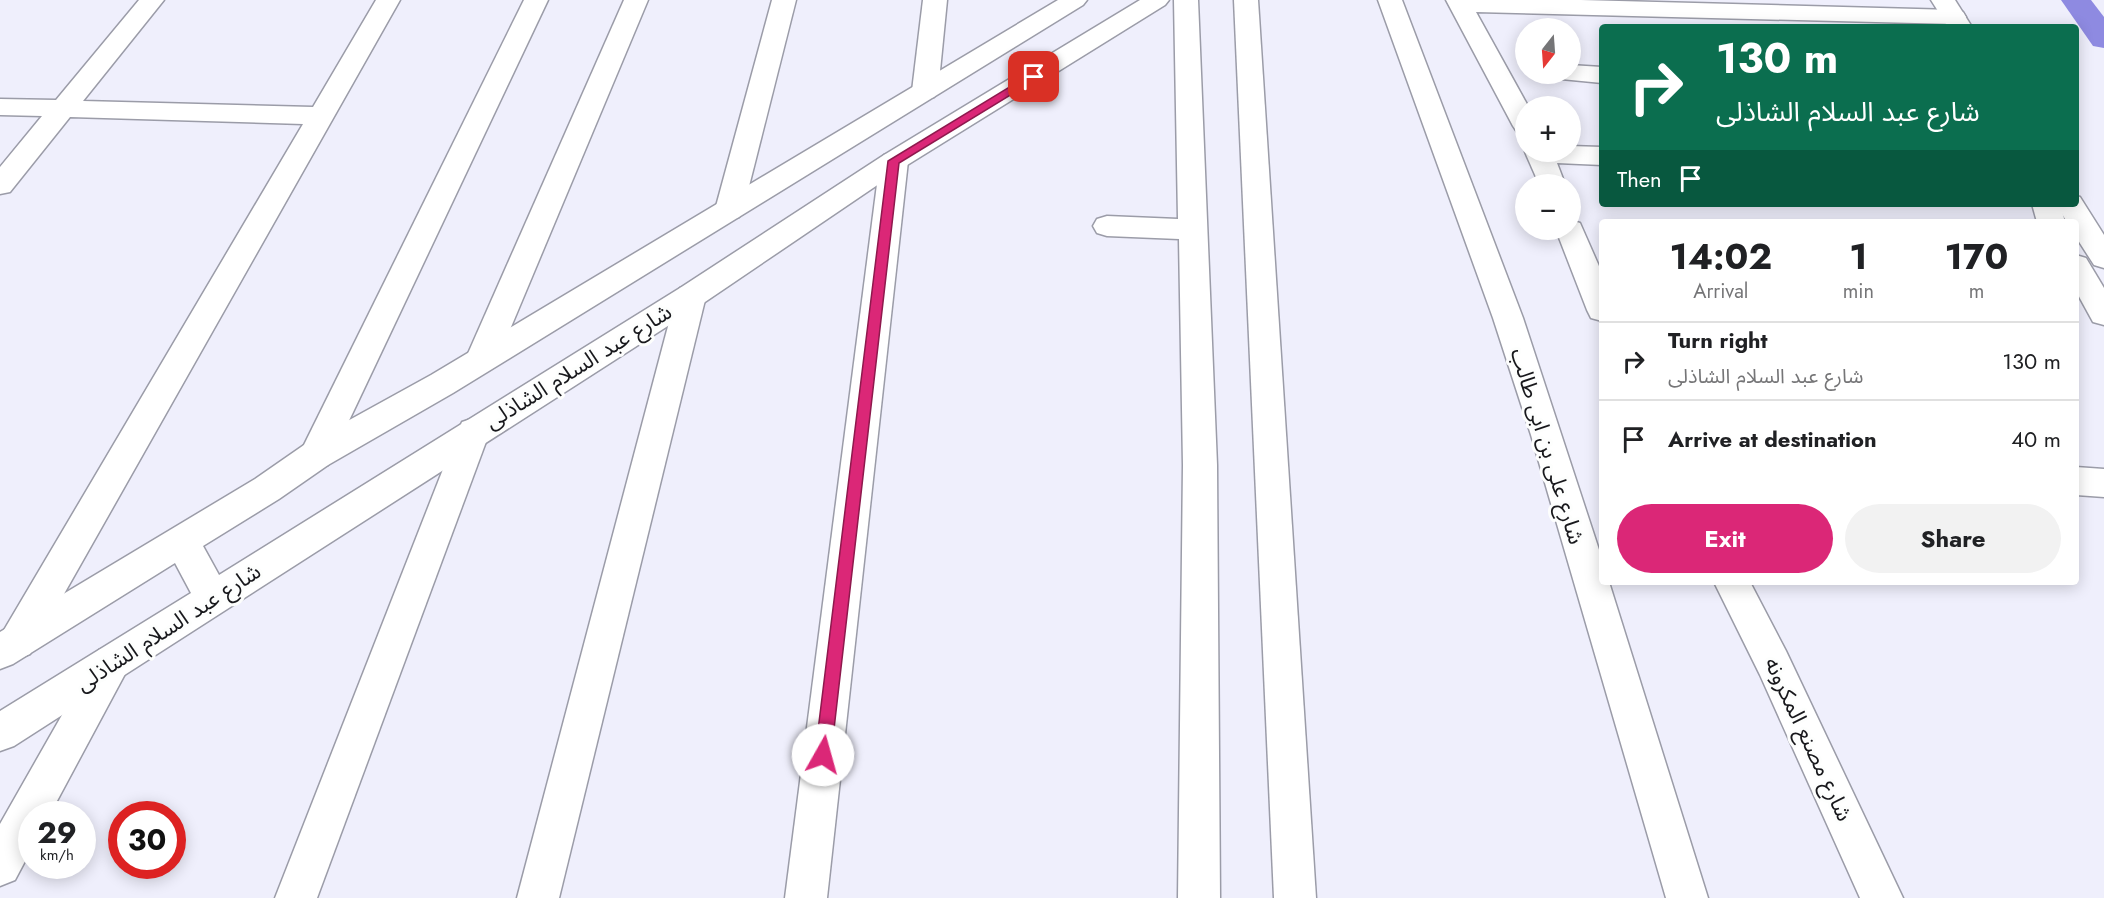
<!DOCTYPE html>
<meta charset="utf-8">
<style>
:root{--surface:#fff;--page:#f2f2f2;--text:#202124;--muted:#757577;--line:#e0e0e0;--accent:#db2777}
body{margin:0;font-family:Jost,"Noto Sans Arabic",sans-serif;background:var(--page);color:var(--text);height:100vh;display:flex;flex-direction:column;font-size:22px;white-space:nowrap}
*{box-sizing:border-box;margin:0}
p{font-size:20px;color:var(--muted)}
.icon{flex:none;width:33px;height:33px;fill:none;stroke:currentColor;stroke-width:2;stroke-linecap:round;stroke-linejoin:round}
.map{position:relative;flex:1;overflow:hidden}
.details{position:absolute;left:1599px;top:219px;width:480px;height:366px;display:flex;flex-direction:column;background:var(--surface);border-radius:6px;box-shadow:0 3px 15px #0003}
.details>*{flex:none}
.banner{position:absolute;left:1599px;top:24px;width:480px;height:183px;border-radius:6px;box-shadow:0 3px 15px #0003;background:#0b6e4f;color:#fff;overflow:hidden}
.needle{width:39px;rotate:197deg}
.buttons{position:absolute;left:1515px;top:18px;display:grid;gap:12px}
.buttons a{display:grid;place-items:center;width:66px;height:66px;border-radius:50%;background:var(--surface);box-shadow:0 3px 15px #0003;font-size:30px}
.speed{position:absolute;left:18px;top:801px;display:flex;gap:12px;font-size:30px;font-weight:700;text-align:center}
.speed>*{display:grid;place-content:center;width:78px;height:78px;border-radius:50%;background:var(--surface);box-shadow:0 3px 15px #0003;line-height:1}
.speed small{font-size:15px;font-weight:400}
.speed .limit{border:9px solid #d22;background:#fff;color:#111}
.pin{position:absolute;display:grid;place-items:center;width:51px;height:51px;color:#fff;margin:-26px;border-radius:12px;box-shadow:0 3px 9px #0006}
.me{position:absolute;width:66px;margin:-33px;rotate:7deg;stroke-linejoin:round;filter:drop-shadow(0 0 4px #0008)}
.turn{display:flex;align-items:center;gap:21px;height:126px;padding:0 18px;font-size:27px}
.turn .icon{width:78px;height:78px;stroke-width:2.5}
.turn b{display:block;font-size:42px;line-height:51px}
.then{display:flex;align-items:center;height:57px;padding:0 18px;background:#0003;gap:12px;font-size:22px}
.eta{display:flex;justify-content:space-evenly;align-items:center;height:102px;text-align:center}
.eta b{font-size:36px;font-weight:700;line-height:42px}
.primary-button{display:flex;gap:12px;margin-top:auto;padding:12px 18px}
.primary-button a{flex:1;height:69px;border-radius:36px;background:var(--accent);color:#fff;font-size:24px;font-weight:700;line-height:69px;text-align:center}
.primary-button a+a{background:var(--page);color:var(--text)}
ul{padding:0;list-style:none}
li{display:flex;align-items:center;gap:18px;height:78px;padding:0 18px;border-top:2px solid var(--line)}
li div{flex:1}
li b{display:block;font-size:22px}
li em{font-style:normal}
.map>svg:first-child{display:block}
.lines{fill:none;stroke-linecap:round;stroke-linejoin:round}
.canal{fill:#8e8ae1;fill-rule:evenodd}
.minor-casing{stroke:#9b9ca8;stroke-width:3}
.major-casing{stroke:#9b9ca8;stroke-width:3}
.minor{fill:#fff;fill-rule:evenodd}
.major{fill:#fff;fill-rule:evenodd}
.route{fill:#db2777;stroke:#8e194d;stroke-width:1.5}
.labels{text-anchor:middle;stroke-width:6;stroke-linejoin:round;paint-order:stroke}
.street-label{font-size:22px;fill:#18181c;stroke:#fdfefd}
</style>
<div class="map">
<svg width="2104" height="898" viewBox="0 0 2104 898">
<rect width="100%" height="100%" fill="#efeffc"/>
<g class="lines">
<path class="canal" d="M2061 0H2091L2104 17V48L2093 46Z"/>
<defs>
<g id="minor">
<path d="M139 0H164L83 101 313 107 376 0H400L30 654 17 659 4 654 0 639 4 630 303 124 70 117 10 192 0 194V167L42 116 0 115V99L56 100Z"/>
<path d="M524 0H548L328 465 316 468 304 465 299 455Z"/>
<path d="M624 0H648L498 358 493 366 482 370 471 366 466 358Z"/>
<path d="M772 0H796L743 210 739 217 729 220 719 217 715 210Z"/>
<path d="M923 0H947L938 91 934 97 925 99 916 97 912 91Z"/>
<path d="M1174 0H1198L1217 465 1220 898H1178L1183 465 1179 239 1107 236 1097 233 1093 226 1097 219 1107 216 1178 219Z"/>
<path d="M1234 0H1258L1316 898H1274Z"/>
<path d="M1378 0H1402L1523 318 1602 559V582H1609L1708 898H1666L1531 435 1493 318Z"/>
<path d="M1446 0H1581L1954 10 1963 12 1966 17 1963 22 1954 24 1476 12 1528 106H1526V134L1517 132 1513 126Z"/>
<path d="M1570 65 1602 67V83L1561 79 1558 74H1570Z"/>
<path d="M1570 146 1602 147V165L1557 163 1565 184H1539L1525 152 1526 150 1570 152Z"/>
<path d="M894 152 904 155 908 161 827 898H785L880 161 884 155Z"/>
<path d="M2032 204H2060L2065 222H2037Z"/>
<path d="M1570 220 1580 223 1602 273V321L1591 318 1587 310 1556 230H1570Z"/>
<path d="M2076 255 2086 258 2104 288V325L2093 322 2076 291Z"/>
<path d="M691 285 702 288 706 296 559 898H517L676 296 680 288Z"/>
<path d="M474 418 486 422 490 431 317 898H275L458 431 462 422Z"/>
<path d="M2076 467 2104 469V497L2076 495Z"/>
<path d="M1714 582H1750L1786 651 1903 898H1860L1760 675Z"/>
<path d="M112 645 125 650 131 662 125 674 50 814H32V848L15 880 0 886V824L99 650Z"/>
</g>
<g id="major">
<path d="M1058 0H1087L1083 5 453 393 328 465 279 499 203 546 219 575 680 288 884 155 1140 0H1169L1165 5 904 167 702 304 14 746 0 751V711L191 593 175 563 13 664 0 669V632L255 479 304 445 431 375Z"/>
<path d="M1931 0H1955L1972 27H1948Z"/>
<path d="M2076 196 2080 197 2104 235V268L2094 265 2076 237V222H2067L2056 204H2076Z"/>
</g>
</defs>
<use href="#minor" class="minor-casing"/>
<use href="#major" class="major-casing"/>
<use href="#minor" class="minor"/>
<use href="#major" class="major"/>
</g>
<path class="route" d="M1031 74H1034L1040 77 899 163 831 755 829 761 823 763 817 761 815 755 888 161Z"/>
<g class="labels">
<g class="street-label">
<text transform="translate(578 366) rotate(-32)" y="8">شارع عبد السلام الشاذلى</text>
<text transform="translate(1548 446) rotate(73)" y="8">شارع على بن ابى طالب</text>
<text transform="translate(168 627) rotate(-33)" y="8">شارع عبد السلام الشاذلى</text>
<text transform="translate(1809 739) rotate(65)" y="8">شارع مصنع المكرونه</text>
</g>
</g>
</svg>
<div class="buttons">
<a><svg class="needle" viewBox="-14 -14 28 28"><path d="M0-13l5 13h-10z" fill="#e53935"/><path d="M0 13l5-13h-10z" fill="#757577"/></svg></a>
<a>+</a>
<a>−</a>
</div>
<div class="speed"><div>29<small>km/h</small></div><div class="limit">30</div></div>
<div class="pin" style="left:1034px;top:77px;background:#d93025"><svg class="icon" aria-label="arrive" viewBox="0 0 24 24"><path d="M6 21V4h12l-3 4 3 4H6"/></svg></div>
<svg class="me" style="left:823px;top:755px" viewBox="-20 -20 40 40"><circle r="19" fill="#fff"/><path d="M0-13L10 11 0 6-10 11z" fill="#db2777"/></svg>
<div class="banner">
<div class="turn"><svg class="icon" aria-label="right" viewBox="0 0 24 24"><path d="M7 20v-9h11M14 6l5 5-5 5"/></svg><div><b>130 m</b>شارع عبد السلام الشاذلى</div></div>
<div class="then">Then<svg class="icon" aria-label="arrive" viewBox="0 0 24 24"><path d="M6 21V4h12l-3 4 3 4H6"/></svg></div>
</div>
<section class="details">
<div class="eta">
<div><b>14:02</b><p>Arrival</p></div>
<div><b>1</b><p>min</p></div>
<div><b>170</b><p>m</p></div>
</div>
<ul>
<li><svg class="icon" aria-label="right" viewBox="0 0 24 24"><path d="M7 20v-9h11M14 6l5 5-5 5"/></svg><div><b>Turn right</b><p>شارع عبد السلام الشاذلى</p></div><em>130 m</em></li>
<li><svg class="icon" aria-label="arrive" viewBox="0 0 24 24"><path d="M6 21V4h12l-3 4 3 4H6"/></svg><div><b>Arrive at destination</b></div><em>40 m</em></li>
</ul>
<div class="primary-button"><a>Exit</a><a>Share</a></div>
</section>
</div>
